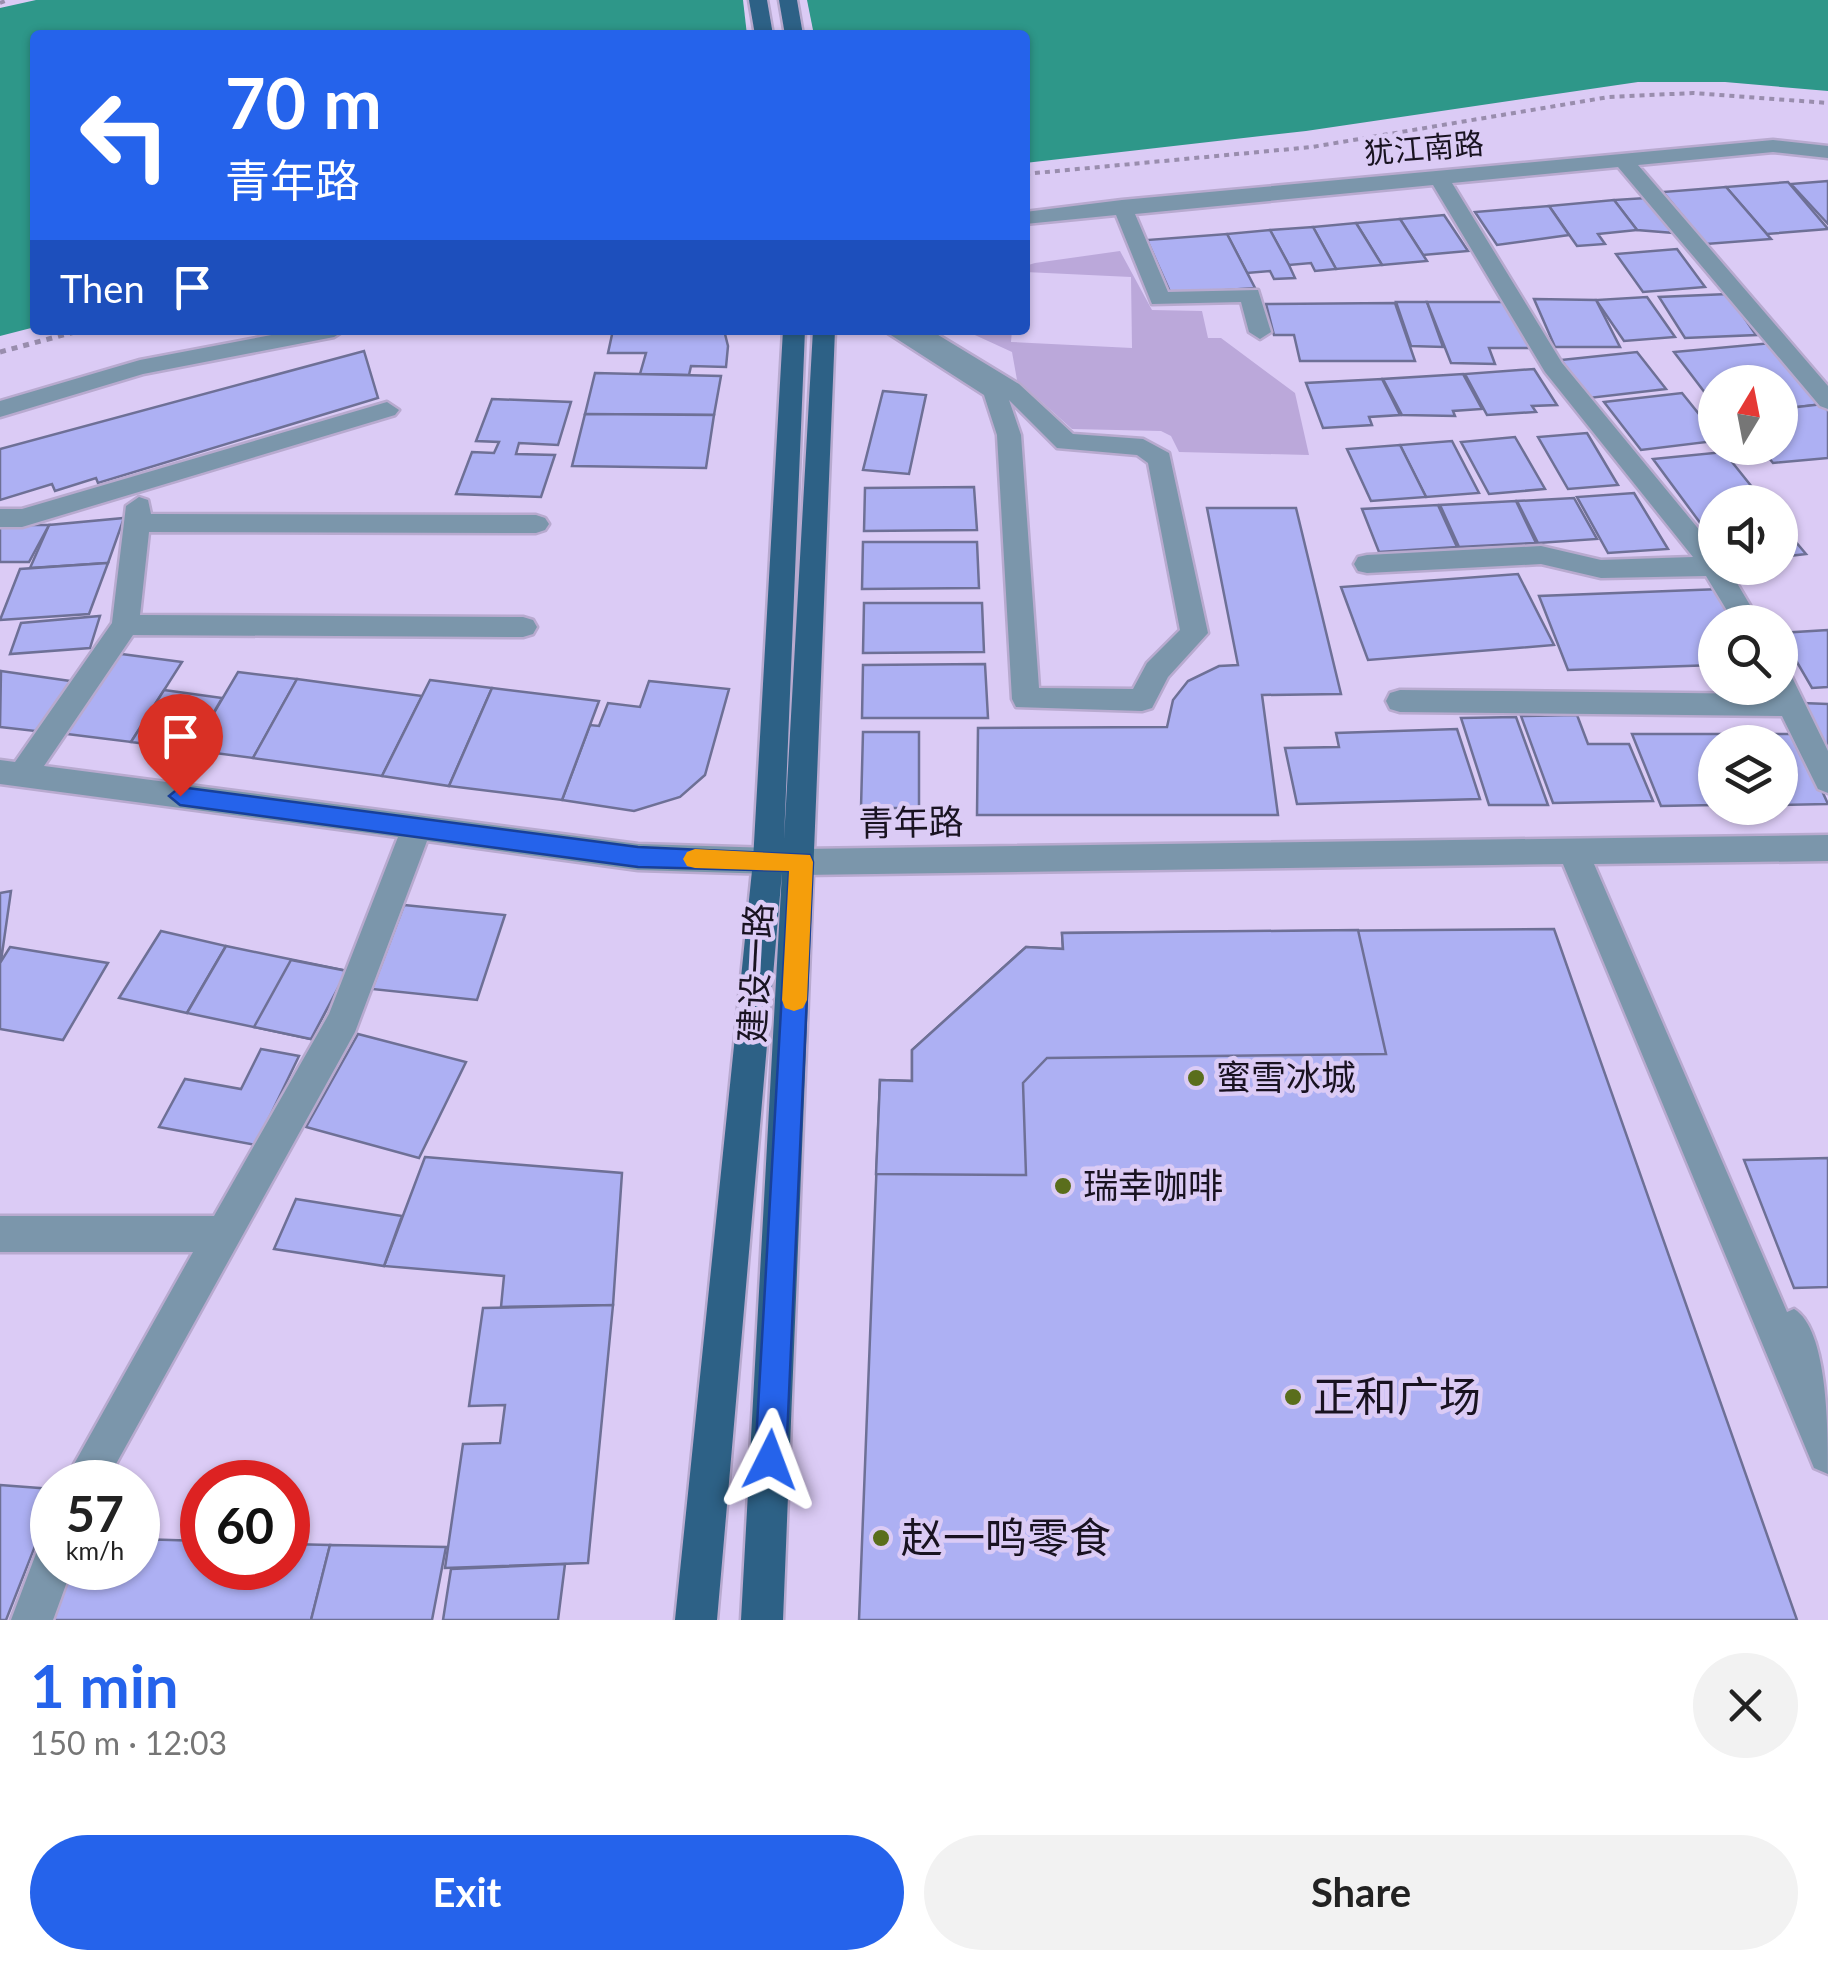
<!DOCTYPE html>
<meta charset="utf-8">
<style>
:root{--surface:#fff;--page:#f2f2f2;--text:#222;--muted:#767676;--accent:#2563eb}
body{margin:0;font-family:Lato,"Noto Sans SC",sans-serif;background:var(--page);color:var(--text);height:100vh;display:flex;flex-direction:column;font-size:38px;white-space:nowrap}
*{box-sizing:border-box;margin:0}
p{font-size:32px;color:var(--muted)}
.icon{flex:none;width:55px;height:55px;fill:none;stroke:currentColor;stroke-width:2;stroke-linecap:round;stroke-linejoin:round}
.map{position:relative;height:1620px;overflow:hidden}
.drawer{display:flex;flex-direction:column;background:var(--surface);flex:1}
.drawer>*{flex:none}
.top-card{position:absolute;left:30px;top:30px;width:1000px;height:305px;border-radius:10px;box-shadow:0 2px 8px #0004;background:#2563eb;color:#fff;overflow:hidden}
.needle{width:65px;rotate:10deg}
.buttons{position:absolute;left:1698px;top:365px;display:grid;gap:20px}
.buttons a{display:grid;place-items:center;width:100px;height:100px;border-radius:50%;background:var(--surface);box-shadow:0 2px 8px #0004;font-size:50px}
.speed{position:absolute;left:30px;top:1460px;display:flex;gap:20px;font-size:50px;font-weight:700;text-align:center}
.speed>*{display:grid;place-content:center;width:130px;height:130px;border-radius:50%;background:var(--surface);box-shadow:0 2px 8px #0004;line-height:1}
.speed small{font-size:25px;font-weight:400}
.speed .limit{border:15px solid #d22;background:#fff;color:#111}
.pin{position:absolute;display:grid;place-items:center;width:85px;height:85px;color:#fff;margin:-102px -42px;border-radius:50% 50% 50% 0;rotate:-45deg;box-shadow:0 0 10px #0007}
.pin .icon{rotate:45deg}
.me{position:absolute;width:110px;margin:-55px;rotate:3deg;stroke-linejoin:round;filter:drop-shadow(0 0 8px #0008)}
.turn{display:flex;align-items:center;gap:35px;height:210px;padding:0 30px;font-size:45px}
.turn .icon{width:130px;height:130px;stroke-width:2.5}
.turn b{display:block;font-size:70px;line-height:85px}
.then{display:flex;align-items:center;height:95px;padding:0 30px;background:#0003;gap:20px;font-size:38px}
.round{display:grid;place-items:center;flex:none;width:105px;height:105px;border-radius:52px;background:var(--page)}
.summary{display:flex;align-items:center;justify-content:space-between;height:170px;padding:0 30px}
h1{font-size:60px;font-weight:700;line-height:75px;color:var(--accent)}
.button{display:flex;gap:20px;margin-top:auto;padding:20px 30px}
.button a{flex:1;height:115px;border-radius:60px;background:var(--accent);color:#fff;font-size:40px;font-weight:700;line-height:115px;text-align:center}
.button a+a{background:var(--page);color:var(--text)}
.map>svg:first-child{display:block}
.green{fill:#bba8da}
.water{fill:#2e9789}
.pier{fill:#dbcbf5}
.building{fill:#adb0f3;stroke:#6e7096;stroke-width:2.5}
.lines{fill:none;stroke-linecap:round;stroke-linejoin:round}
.minor-casing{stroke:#b8aacf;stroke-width:5}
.major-casing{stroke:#b8aacf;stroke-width:5}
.path-far1{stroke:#998dad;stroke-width:4;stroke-dasharray:5 5;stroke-linecap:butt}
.path{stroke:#998dad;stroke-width:5;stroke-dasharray:6 6;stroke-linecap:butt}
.minor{fill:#7b96ab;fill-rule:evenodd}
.major{fill:#2d6186;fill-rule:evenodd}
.route{fill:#2563eb;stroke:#184099;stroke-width:2.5}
.slow{fill:#f59e0b}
.poi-dot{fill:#5a6e1c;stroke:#dbcbf5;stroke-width:4}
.labels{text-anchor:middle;stroke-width:9;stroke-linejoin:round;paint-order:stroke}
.far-street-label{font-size:30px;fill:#191321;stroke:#dbcbf5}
.street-label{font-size:35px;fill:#191321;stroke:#dbcbf5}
.poi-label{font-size:35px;fill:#191321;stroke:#dbcbf5;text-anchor:start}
.near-poi-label{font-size:42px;fill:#191321;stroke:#dbcbf5;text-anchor:start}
</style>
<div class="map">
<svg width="1828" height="1620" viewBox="0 0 1828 1620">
<rect width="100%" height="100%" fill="#dbcbf5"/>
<path class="green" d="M1120 251 1152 310 1202 311 1208 338H1221L1295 393 1309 455 1179 452 1171 436 1161 431 1072 429 1017 380 1012 352 964 330H1012L1011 342 1132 348 1131 277 1025 272V266L1035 263Z"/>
<path class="water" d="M36 0H1828V91L1725 82H1638L1306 131 1025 163V35H35V327L0 336V8Z"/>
<path class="pier" d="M743 0H807L814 35H747Z"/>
<g class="building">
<path d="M1828 181V224L1791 184Z"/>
<path d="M1788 182 1828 229 1767 234 1726 187Z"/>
<path d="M1726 187 1771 239 1706 244 1663 192Z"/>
<path d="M1646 198 1674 233 1637 230 1614 200Z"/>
<path d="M1614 200 1637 230 1598 234 1605 244 1577 246 1549 206Z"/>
<path d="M1549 206 1569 235 1497 245 1475 212Z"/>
<path d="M1444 215 1468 251 1423 255 1400 219Z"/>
<path d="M1400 219 1427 261 1382 265 1356 223Z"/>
<path d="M1356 223 1382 265 1336 269 1313 227Z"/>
<path d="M1313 227 1336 269 1315 271 1311 263 1289 265 1270 230Z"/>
<path d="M1270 230 1289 265 1295 278 1274 279 1270 271 1247 273 1227 234Z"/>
<path d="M1227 234 1255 288 1171 294 1147 240Z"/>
<path d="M1677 249 1705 287 1643 292 1616 254Z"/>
<path d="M1728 294 1756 335 1685 338 1659 297Z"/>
<path d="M1647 297 1675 337 1624 341 1596 300Z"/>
<path d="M1534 299 1596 300 1620 347H1555Z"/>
<path d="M1396 302H1427L1443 347 1411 346Z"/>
<path d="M1427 302H1507L1531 348H1489L1495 364 1451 363Z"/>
<path d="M1395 303 1415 361H1300L1294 335H1274L1266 304Z"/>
<path d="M613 330H724L728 346 726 367 691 366 689 375 640 374 646 353H608Z"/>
<path d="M1772 343 1823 404 1780 409V382H1715V406L1674 352Z"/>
<path d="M364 351 378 398 98 483 96 478 55 491 52 484 0 500V449Z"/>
<path d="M1637 352 1666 389 1589 398 1561 360Z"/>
<path d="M1534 369 1557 405 1532 406 1536 412 1487 415 1465 374Z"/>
<path d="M595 373 721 376 714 415 585 414Z"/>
<path d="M1463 374 1482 409 1453 411 1455 416 1402 415 1383 379Z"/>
<path d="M1382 379 1400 415 1369 417 1372 425 1323 428 1306 383Z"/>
<path d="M883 391 926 395 909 474 863 470Z"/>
<path d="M1682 393 1715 434V441L1641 450 1604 402Z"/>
<path d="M492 399 571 402 558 445 519 443 516 454 555 455 541 497 456 494 472 452 494 453 499 442 476 441Z"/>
<path d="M1823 404 1828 411V458L1773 463 1761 448H1780V409Z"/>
<path d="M585 414 714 415 706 468 572 466Z"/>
<path d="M1587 433 1618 485 1568 489 1538 437Z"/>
<path d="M1515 437 1545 489 1489 494 1461 442Z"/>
<path d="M1452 441 1479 493 1426 497 1400 445Z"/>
<path d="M1400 445 1426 497 1371 501 1347 449Z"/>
<path d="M1724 452 1764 502H1715V543L1653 459Z"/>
<path d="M974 487 977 530 864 531 865 488Z"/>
<path d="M1634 493 1668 549 1608 553 1577 497Z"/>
<path d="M1574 498 1597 539 1538 543 1517 501Z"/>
<path d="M1516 501 1536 543 1459 547 1440 505Z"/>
<path d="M1438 505 1457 547 1379 552 1362 509Z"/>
<path d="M1207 508H1296L1341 694 1262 695 1278 815H977L978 728 1167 727 1173 700 1188 681 1219 666 1238 665Z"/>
<path d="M124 518 108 563 30 568 49 525Z"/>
<path d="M1780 523 1784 528 1806 554 1780 557Z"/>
<path d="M0 525H49L29 562H0Z"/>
<path d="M863 542H977L979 588 862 589Z"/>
<path d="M108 563 89 614 0 620 20 569Z"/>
<path d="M1518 574 1554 645 1368 660 1341 587Z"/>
<path d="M1721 589 1740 622H1715V665L1568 670 1539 596Z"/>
<path d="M864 603H982L984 652 863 653Z"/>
<path d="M100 616 90 648 10 654 21 623Z"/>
<path d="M1828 630V687L1812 688 1780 633Z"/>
<path d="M114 653 182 662 131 742 59 733Z"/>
<path d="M985 664 988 718H862L863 665Z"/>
<path d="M1 671 77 682 44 732 0 727Z"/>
<path d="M238 672 297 679 253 758 192 750Z"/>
<path d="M297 679 422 696 382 776 253 758Z"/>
<path d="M430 680 492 688 449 786 382 776Z"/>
<path d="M649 681 729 689 705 775 680 797 634 811 562 800 590 725 599 726 608 703 640 707Z"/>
<path d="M492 688 599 701 562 800 449 786Z"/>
<path d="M164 690 222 698 192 750 131 742Z"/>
<path d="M1802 703 1828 704V759Z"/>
<path d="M1577 715 1588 744H1629L1653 801 1553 803 1521 716Z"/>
<path d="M1516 717 1548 805H1489L1461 718Z"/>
<path d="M1457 729 1480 799 1297 804 1285 748 1339 747 1336 733Z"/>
<path d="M863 732H919V808H861Z"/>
<path d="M1632 734H1796L1828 804 1780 805V742H1715V805L1661 806Z"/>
<path d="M11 891 1 961H0V893Z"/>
<path d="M404 905 505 915 477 1000 372 989Z"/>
<path d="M1554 929 1797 1620H859L880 1080 912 1081V1050L1026 947 1063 949 1062 933Z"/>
<path d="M1358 930 1386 1054 1047 1058 1023 1083 1026 1175 876 1174 880 1080 912 1081V1050L1026 947 1063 949 1062 933Z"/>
<path d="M161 931 226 946 187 1013 119 998Z"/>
<path d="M226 946 347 971 311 1039 187 1013Z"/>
<path d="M10 947 108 963 63 1040 0 1029V963Z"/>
<path d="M291 960 347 971 311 1039 254 1027Z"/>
<path d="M358 1034 466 1062 419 1158 306 1127Z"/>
<path d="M261 1049 299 1056 256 1145 159 1127 185 1079 241 1089Z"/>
<path d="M425 1157 622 1173 613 1305 501 1307 504 1276 384 1266Z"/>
<path d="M1828 1158V1287L1794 1288 1744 1160Z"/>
<path d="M296 1199 402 1216 384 1266 274 1249Z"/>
<path d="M613 1305 588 1563 445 1568 463 1444 500 1443 505 1405 469 1406 483 1308Z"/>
<path d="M0 1485 52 1489V1503L6 1620H0Z"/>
<path d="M138 1539 202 1541V1568H288V1544L330 1545 311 1620H50L68 1568H138Z"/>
<path d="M330 1545 446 1547 432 1620H311Z"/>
<path d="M565 1564 558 1620H443L451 1569Z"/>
</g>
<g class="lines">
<defs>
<g id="minor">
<path d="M1773 140 1828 146V158L1773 152 1638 165 1828 386V409L1820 406 1618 167 1452 183 1562 363 1715 549V568H1728L1760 622H1734L1706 576 1601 578 1541 564 1367 573 1358 571 1354 564 1358 557 1367 555 1541 546 1601 560 1693 557 1545 372 1433 185 1135 214 1168 292 1258 290 1271 332 1260 339 1249 332 1241 302 1152 304 1116 215 1025 224V212L1122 200Z"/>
<path d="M298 330H345L334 337 143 374 0 417V401L140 360Z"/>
<path d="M883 330H930L1019 384 1073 434 1143 439 1169 453 1208 633 1168 677 1152 708 1142 711 1016 707 1012 699 997 435 984 395ZM1009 400 1057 448 1137 455 1148 463 1180 630 1147 663 1133 689 1039 688 1021 435Z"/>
<path d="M387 402 399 410 395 415 22 527H0V509H22Z"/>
<path d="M139 497 148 500 151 514 536 515 545 518 549 524 545 530 536 533 149 532 140 615 523 617 533 620 537 627 533 634 523 637 133 635 44 766 638 844 802 849 1828 835V861L1594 864 1787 1312 1794 1309C1828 1329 1828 1429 1828 1474L1814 1468 1563 864 802 875 638 870 427 841 355 1032 106 1482H64L193 1252H0V1216H214L329 1014 398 837 0 784V760L15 762 112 623 126 506Z"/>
<path d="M1780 670 1790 673 1828 751V793L1818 789 1782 716 1400 712 1390 709 1386 701 1390 693 1400 690 1772 694 1769 688H1780Z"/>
<path d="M52 1545V1568H72L53 1620H11L37 1551Z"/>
</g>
<g id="major">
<path d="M749 0H767L773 35H755Z"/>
<path d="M779 0H797L803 35H785Z"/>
<path d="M783 330H805L784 839 813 330H835L783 1620H741L782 872 717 1620H675L753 861Z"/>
</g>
</defs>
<use href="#minor" class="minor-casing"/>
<use href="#major" class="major-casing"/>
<g class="path-far1">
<path d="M0 3 8 0"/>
<path d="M1025 174 1312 147 1609 97 1693 93 1828 103"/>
</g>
<path class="path" d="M0 352 82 330"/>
<use href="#minor" class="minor"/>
<use href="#major" class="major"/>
</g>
<path class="route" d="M180 787 638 847 810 855 813 862 786 1460 781 1471 770 1476 759 1471 755 1460 789 871 638 867 180 805 169 796Z"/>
<path class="slow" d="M695 849 810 855 813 862 807 1000 803 1008 794 1011 785 1008 782 1000 789 871 695 868 687 866 683 859 687 852Z"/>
<g class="poi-dot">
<circle cx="1196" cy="1078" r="10"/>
<circle cx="1063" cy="1186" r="10"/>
<circle cx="1293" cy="1397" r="10"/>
<circle cx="881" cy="1538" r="10"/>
</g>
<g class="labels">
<g class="far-street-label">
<text transform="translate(1424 149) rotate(-5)" y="10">犹江南路</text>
</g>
<g class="street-label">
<text transform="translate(911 823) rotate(-1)" y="12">青年路</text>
<text transform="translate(756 973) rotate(-87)" y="12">建设一路</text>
</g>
<g class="poi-label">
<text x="1216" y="1090">蜜雪冰城</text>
<text x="1083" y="1198">瑞幸咖啡</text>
</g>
<g class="near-poi-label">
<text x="1313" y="1412">正和广场</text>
<text x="901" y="1553">赵一鸣零食</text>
</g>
</g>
</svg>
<div class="buttons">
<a><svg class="needle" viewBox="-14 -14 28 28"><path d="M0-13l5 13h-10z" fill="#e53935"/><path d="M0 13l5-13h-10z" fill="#767676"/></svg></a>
<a><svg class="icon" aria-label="sound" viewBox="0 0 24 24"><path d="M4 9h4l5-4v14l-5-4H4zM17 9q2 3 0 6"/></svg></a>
<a><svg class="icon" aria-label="search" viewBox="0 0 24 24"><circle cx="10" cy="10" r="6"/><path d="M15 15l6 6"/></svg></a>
<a><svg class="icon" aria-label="layers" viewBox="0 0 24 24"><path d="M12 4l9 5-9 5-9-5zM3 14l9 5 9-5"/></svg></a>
</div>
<div class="speed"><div>57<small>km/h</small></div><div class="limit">60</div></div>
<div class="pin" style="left:180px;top:796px;background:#d93025"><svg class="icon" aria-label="arrive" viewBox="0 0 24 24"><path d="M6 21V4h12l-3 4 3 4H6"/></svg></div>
<svg class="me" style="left:770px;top:1460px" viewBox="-20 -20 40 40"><path d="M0-17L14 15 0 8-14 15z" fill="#2563eb" stroke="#fff" stroke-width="4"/></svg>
<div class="top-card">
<div class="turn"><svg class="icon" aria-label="left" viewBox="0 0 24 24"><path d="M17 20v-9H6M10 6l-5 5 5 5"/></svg><div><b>70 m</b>青年路</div></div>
<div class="then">Then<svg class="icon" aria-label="arrive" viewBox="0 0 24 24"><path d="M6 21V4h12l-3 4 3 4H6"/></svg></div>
</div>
</div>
<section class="drawer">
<div class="summary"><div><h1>1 min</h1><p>150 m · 12:03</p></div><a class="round"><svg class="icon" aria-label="close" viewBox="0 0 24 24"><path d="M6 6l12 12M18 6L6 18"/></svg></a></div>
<div class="button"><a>Exit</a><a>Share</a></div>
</section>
